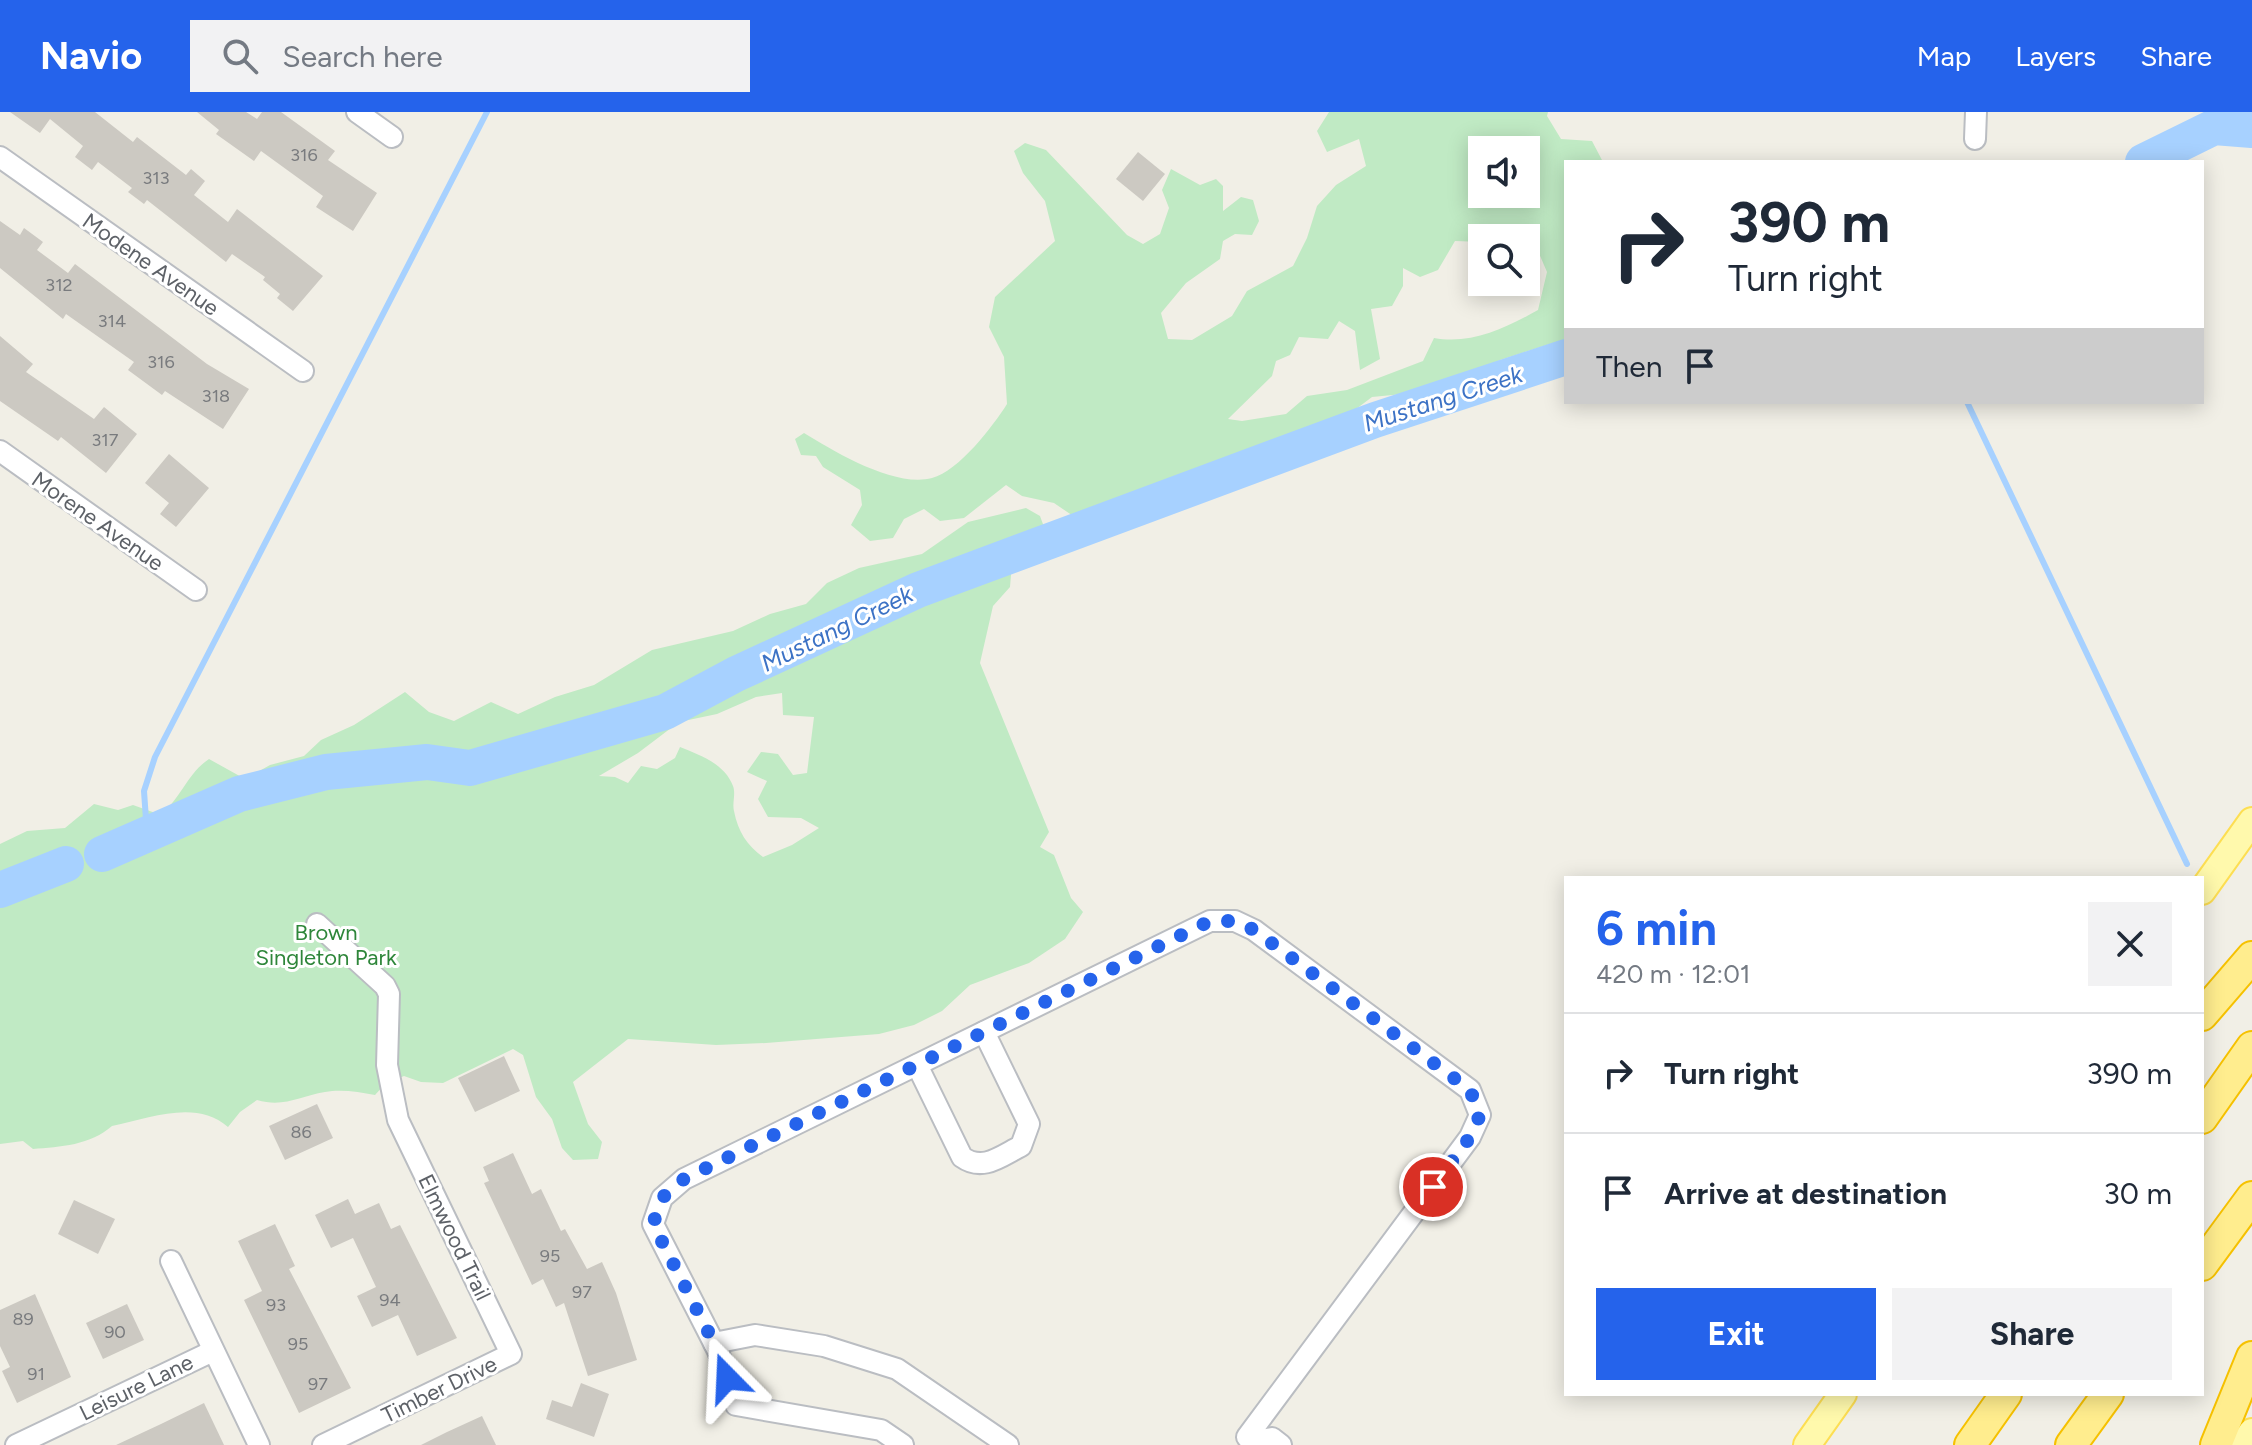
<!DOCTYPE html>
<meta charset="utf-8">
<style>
:root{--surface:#fff;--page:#f2f2f3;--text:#1f2937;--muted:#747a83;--line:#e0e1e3;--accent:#2563eb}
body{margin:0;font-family:Figtree,sans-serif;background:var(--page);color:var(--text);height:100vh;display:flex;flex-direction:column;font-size:30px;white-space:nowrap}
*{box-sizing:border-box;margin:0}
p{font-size:26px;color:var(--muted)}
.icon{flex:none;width:44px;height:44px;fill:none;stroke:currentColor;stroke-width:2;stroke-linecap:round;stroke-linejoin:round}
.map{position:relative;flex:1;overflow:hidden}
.drawer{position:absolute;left:1564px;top:764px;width:640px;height:520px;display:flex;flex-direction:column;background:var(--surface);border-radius:0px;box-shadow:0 4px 20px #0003}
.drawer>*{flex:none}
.hud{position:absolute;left:1564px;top:48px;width:640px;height:244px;border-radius:0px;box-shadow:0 4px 20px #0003;background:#fff;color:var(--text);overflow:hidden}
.controls{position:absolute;left:1468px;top:24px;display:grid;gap:16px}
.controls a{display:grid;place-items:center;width:72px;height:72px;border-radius:0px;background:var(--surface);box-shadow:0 4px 20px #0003;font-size:40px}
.pin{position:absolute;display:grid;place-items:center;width:68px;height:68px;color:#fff;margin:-34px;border:4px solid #fff;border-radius:50%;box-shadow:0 2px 8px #0007}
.me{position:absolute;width:88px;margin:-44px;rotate:339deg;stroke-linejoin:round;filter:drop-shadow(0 0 6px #0008)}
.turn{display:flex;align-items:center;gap:28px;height:168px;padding:0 32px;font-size:36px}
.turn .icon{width:104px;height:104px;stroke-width:2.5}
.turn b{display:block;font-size:56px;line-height:68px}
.then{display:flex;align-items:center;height:76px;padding:0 32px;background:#0003;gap:16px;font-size:30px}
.round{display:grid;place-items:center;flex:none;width:84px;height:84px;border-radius:0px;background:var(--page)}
.head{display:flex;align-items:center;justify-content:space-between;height:136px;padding:0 32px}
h1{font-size:48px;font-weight:700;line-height:60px;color:var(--accent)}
.action{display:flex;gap:16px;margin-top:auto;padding:16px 32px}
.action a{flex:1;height:92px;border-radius:0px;background:var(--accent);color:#fff;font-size:32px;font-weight:700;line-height:92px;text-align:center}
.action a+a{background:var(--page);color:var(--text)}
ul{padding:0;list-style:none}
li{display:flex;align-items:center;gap:24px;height:120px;padding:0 32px;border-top:2px solid var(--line)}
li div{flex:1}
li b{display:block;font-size:30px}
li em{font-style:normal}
header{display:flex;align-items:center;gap:48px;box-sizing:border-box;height:112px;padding:0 40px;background:var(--accent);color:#fff}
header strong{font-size:38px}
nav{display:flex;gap:44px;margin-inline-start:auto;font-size:28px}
.search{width:560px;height:72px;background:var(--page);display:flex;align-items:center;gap:20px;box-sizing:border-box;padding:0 28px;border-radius:0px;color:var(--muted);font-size:30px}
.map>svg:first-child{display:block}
.green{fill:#c0eac4;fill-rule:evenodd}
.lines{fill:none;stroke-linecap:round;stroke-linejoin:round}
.stream{stroke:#a7d1ff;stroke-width:6}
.river{stroke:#a7d1ff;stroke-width:36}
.building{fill:#ccc9c2}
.minor-casing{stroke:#babdc2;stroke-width:24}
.major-casing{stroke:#fdde52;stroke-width:30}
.highway-casing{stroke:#f6c100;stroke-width:34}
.minor{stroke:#fff;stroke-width:20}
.major{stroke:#fff9ac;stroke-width:26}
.highway{stroke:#ffed8e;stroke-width:30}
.route{stroke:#2563eb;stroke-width:14;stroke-dasharray:0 25.2}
.labels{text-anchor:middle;stroke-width:6;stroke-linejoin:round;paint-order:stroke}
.number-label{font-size:18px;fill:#797b7e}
.street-label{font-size:22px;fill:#5d6167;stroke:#fff}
.park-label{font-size:22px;fill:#2e863a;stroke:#fff}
.water-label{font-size:24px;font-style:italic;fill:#3c72c5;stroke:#fff}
</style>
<header>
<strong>Navio</strong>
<div class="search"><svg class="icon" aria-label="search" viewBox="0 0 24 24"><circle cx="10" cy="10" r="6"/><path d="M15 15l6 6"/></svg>Search here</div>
<nav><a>Map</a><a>Layers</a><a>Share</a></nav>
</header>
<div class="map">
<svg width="2252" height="1333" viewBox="0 0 2252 1333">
<rect width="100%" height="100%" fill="#f1efe6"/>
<g class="green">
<path d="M1329 0H1548L1547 4 1561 27 1592 29 1603 50H1566V227L1500 248 1444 278 1372 285 1283 352 1232 379 1185 367 1079 408 1054 391 1022 384 1006 373 964 406 940 409 924 397 904 407 893 426 870 429 851 413 862 393 860 378 823 355 816 344 801 343 795 327 804 321C835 340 895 376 932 366 959 359 993 314 1007 292L1004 245 989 215 995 185 1055 129 1045 89 1023 61 1014 39 1025 31 1046 38 1127 123 1143 132 1160 122 1169 96 1162 78 1171 57 1200 73 1216 67 1223 74V99L1241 85 1253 88 1259 109 1252 123 1235 122 1223 129 1220 147 1186 171 1161 201 1168 227 1192 228 1232 204 1247 179 1293 154 1307 126 1317 94 1336 73 1366 54 1359 27 1327 40 1317 19ZM1526 38V82H1482V38ZM1482 126H1526V136L1538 139 1547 160 1538 198C1506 216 1471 233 1434 226L1423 249 1347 278 1307 284 1286 302 1242 309 1228 307 1272 264 1276 249 1290 243 1299 225 1328 227 1339 209 1355 219 1360 258 1380 247 1371 197 1392 194 1403 174V156L1420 165 1438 158 1455 129 1482 130Z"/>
<path d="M1026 396 1040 404 1044 415 1039 428 1013 438 1010 475 993 494 980 551 1049 720 1040 735 1054 743 1071 786 1083 800 1065 827 1029 851 970 873 942 899 914 913 879 922 766 931 716 933 628 927 573 970 588 1012 602 1030 598 1047 573 1048 562 1036 552 1007 536 985 523 943 513 937 443 971 421 970 404 964 385 972 375 983C359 980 341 977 325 980 300 984 284 996 257 988L240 1000 228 1015C196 987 151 1006 112 1014 91 1033 60 1035 33 1037L23 1029 0 1032V732L27 719 65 716 94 692 118 698 133 693 161 703C182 684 188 661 209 647L245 667 270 653 304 644 321 628 354 613 405 580 429 600 454 609 491 590 518 602 555 585 594 573 652 538 733 519 770 502 806 492 827 471 859 456 922 442 968 410ZM782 581 783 603 814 605 807 661 793 663 778 642 761 640 747 660 767 669 758 687 768 705 801 706 819 716 792 733 763 745C747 733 738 720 734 699 732 691 736 682 733 674 725 652 700 643 680 635L675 646 657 657 641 654 628 671 615 665 599 664 638 641 679 610 717 602 756 585Z"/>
</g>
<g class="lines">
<g class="stream">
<path d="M1967 290 2187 752"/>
<path d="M147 722 144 679 155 645 487 0"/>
</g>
<g class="river">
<path d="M2143 50 2214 15 2252 18"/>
<path d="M102 742 239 682 326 660 427 650 470 656 665 600 736 562 918 478 1375 308 1566 245"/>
<path d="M0 778 66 752"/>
</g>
</g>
<g class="building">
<path d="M10 0H95L133 30 137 25 186 63 191 57 205 69 194 83 228 110 237 97 323 164 293 199 277 186 280 182 263 168 265 165 232 142 226 150 147 88 144 92 128 80 132 76 98 50 92 58 75 45 83 34 50 7 40 21Z"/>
<path d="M197 0H246L257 7 262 0H281L335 39 328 48 377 81 353 119 316 95 323 84 261 39 254 49 216 22 219 18Z"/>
<path d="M1138 40 1165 62 1143 89 1116 67Z"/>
<path d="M0 109 20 123 24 116 43 130 37 138 68 161 75 152 207 252 249 277 223 317 165 279 162 283 128 258 134 250 66 202 63 207 0 156Z"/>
<path d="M0 224 33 252 26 260 94 307 104 295 137 322 106 361 61 325 58 329 0 289Z"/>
<path d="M169 342 209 376 176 415 160 402 169 391 145 371Z"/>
<path d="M504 944 520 979 475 1000 458 966Z"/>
<path d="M317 992 333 1026 285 1048 269 1014Z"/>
<path d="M513 1041 532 1082 541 1077 561 1119 565 1117 587 1157 602 1150 616 1181 637 1248 588 1264 564 1191 556 1195 543 1167 532 1173 484 1071 489 1069 483 1055Z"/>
<path d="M348 1087 355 1102 379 1091 391 1117 400 1113 457 1226 417 1244 398 1203 372 1215 357 1184 376 1175 353 1126 331 1136 315 1103Z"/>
<path d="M74 1088 115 1107 98 1142 58 1122Z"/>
<path d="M275 1112 295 1154 289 1157 351 1276 299 1301 244 1188 262 1179 238 1129Z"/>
<path d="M35 1182 71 1265 17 1291 2 1259 10 1255 0 1234V1198Z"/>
<path d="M127 1192 144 1228 103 1247 86 1211Z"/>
<path d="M581 1271 609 1282 594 1325 546 1307 552 1288 572 1295Z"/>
<path d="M204 1291 224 1333H116L161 1312Z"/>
<path d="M482 1304 496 1333H421L447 1320Z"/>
</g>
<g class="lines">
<defs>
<g id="minor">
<path d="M357 0 392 25"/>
<path d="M1975 27 1976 0"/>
<path d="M0 45 303 259"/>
<path d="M0 339 196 478"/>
<path d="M317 812 385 874 389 882 387 953 398 1008 511 1242 323 1333"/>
<path d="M917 953 962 1045C983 1060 1001 1044 1021 1034L1029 1012 984 920"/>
<path d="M171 1149 259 1333"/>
<path d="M714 1231 755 1223 824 1234 897 1257 1008 1333"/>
<path d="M1254 1329 1272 1326 1281 1333"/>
<path d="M16 1333 213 1239"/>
<path d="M903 1333 881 1318 736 1293 718 1239 653 1112 662 1086 684 1067 1210 809H1235L1254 818 1470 978 1480 1003 1470 1025 1247 1325 1254 1333"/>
</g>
<g id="major">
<path d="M2202 779 2252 709"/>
<path d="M1807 1333 1843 1282"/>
<path d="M2243 1333 2252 1320"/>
</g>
<g id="highway">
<path d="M2202 903 2252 845"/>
<path d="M2202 1006 2252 935"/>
<path d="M2202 1153 2252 1085"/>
<path d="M1970 1333 2006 1282"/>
<path d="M2071 1333 2108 1282"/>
<path d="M2216 1333 2252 1245"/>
</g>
</defs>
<use href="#minor" class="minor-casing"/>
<use href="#major" class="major-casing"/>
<use href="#highway" class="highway-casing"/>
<use href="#minor" class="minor"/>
<use href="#major" class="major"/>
<use href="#highway" class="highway"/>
</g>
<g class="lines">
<path class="route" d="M727 1266 718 1239 653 1112 662 1086 684 1067 1210 809H1235L1254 818 1470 978 1480 1003 1470 1025 1433 1075"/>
</g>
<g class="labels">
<g class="number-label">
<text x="304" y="49">316</text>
<text x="156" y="72">313</text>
<text x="59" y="179">312</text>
<text x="112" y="215">314</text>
<text x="161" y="256">316</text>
<text x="216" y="290">318</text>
<text x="105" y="334">317</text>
<text x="301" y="1026">86</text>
<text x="550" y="1150">95</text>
<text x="582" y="1186">97</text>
<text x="390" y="1194">94</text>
<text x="276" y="1199">93</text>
<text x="23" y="1213">89</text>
<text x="115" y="1226">90</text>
<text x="298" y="1238">95</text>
<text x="36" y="1268">91</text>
<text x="318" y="1278">97</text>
</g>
<g class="street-label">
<text transform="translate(151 152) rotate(35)" y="8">Modene Avenue</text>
<text transform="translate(98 409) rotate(35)" y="8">Morene Avenue</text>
<text transform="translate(455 1125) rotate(64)" y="8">Elmwood Trail</text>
<text transform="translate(136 1275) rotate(-26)" y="8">Leisure Lane</text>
<text transform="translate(439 1277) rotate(-26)" y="8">Timber Drive</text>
</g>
<g class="park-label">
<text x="326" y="828">Brown<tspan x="326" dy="25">Singleton Park</tspan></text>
</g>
<g class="water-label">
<text transform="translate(1443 287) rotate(-18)" y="8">Mustang Creek</text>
<text transform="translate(837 517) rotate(-26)" y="8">Mustang Creek</text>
</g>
</g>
</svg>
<div class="controls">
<a><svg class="icon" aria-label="sound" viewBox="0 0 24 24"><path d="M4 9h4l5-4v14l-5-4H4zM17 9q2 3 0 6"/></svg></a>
<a><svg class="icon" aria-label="search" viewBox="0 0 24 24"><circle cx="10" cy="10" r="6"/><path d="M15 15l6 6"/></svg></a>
</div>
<div class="pin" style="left:1433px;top:1075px;background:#d93025"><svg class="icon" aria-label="arrive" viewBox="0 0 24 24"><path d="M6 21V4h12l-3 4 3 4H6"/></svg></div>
<svg class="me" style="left:727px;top:1266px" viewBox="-20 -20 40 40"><path d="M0-17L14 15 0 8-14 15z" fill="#2563eb" stroke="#fff" stroke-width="4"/></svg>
<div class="hud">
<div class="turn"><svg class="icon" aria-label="right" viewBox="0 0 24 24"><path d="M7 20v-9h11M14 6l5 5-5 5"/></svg><div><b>390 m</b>Turn right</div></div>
<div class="then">Then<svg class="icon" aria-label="arrive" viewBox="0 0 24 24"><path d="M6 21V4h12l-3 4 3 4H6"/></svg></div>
</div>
<section class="drawer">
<div class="head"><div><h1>6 min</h1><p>420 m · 12:01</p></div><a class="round"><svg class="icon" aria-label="close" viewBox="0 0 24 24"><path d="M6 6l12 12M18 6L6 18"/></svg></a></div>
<ul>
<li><svg class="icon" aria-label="right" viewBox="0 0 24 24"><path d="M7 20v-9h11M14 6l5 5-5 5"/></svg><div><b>Turn right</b></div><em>390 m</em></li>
<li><svg class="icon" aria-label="arrive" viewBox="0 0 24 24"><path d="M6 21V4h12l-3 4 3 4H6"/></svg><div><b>Arrive at destination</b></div><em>30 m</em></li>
</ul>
<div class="action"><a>Exit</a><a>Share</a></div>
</section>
</div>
